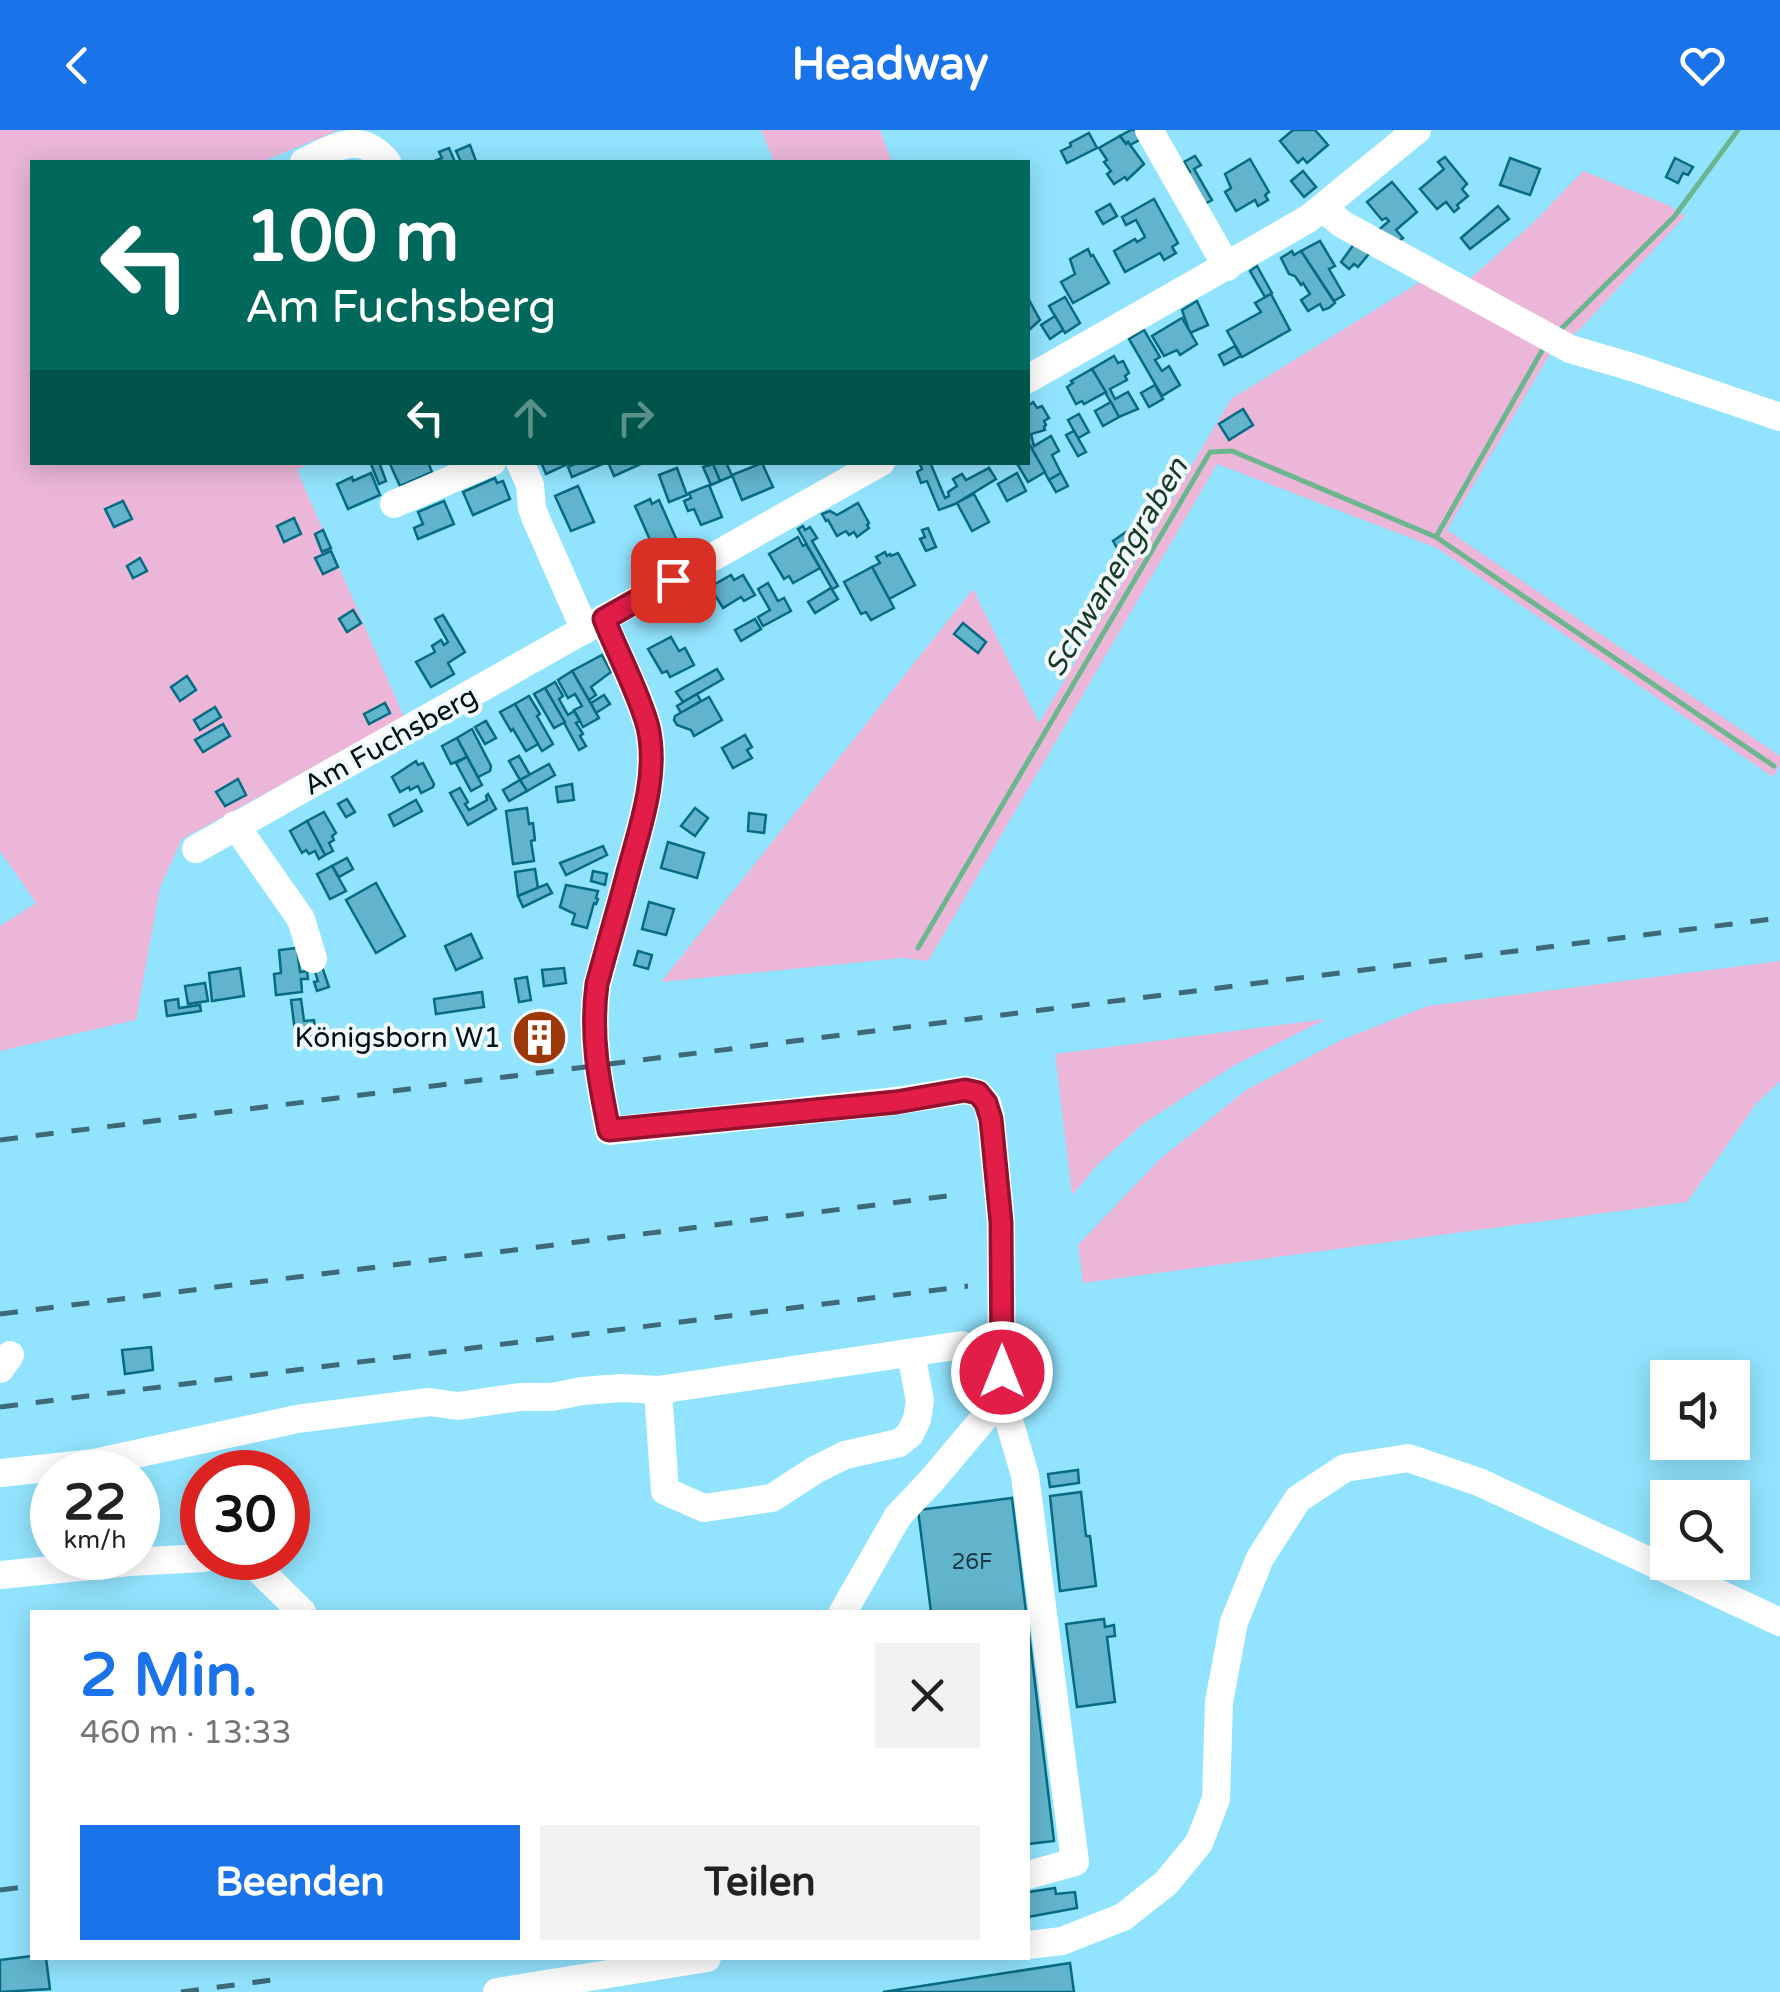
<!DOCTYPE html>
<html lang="de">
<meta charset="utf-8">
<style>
:root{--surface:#fff;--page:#f2f2f2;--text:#222;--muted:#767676;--accent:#1a73e8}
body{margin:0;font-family:"Varela Round",sans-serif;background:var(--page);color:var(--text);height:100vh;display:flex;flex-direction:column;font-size:38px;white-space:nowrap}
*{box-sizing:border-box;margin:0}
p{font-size:32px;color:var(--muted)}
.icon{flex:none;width:55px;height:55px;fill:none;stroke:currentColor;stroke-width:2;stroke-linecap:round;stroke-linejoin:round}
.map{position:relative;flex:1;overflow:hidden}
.details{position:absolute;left:30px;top:1480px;width:1000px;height:350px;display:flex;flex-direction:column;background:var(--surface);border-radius:0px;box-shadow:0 5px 25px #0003}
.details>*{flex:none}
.banner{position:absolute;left:30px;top:30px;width:1000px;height:305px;border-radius:0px;box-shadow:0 5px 25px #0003;background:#00695c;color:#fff;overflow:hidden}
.controls{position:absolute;left:1650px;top:1230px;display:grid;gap:20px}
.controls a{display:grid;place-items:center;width:100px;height:100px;border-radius:0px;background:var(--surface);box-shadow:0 5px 25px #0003;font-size:50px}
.speed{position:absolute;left:30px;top:1320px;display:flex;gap:20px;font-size:50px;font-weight:700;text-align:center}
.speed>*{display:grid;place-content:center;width:130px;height:130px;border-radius:50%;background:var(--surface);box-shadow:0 5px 25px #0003;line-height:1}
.speed small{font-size:25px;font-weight:400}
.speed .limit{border:15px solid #d22;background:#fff;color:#111}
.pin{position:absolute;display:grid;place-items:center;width:85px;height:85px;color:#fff;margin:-42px;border-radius:20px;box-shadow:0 5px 15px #0006}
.me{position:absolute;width:110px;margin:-55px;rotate:0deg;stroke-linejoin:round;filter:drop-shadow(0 0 8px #0008)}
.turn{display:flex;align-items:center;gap:35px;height:210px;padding:0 50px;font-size:45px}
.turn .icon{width:130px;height:130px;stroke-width:2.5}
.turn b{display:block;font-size:70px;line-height:85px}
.lanes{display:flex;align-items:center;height:95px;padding:0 50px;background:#0003;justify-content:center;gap:50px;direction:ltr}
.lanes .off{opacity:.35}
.round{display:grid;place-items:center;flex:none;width:105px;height:105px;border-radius:0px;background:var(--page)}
.headline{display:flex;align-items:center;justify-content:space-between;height:170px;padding:0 50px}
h1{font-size:60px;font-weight:800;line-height:75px;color:var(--accent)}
.cta{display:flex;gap:20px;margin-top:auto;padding:20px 50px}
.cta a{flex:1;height:115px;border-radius:0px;background:var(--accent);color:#fff;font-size:40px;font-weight:800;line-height:115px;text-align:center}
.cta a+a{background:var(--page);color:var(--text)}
header{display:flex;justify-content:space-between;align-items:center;height:130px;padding:0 50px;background:var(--accent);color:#fff;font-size:45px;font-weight:800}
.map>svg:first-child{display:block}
.green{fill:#ebb6d8}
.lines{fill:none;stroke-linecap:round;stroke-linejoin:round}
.stream{stroke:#6bb68f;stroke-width:5}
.building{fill:#62b4cd;stroke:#076b82;stroke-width:2.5}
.minor{stroke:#fff;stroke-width:28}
.rail{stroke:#3d6978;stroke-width:5;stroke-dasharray:18 18;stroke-linecap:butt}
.route-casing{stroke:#92132f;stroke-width:25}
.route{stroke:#e11d48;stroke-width:18}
.labels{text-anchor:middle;stroke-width:8;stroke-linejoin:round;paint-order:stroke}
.number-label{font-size:22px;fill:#183a45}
.street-label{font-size:28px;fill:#001118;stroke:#f1f9fb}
.poi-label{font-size:28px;fill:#001118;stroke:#f1f9fb;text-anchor:end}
.water-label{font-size:30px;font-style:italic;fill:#183a29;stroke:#f1f9fb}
</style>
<header><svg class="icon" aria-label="back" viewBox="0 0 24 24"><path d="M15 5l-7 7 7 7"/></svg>Headway<svg class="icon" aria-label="heart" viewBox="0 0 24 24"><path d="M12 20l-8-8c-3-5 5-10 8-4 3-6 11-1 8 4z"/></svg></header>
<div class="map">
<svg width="1780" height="1862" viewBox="0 0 1780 1862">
<rect width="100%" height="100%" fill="#92e4fe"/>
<g class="green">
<path d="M0 0H339L261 32H32V332L310 333 297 340 404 587 182 709 160 757 136 890 0 921V796L36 773 0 721Z"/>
<path d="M761 0H880L892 32H774Z"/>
<path d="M1583 41 1668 75 1685 86 1578 201 1551 222 1447 400 1780 626V635L1773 647 1437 418 1217 334 928 831 902 828 661 852 973 459 1039 593 1231 269 1425 149 1465 153 1533 93Z"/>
<path d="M1780 831V951L1756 974 1687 1072 1083 1153 1078 1115 1160 1029 1246 960 1341 910 1428 876Z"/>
<path d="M1326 889 1233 936 1144 993 1099 1033 1072 1065 1055 924Z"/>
</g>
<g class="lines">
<g class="stream">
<path d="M1559 201 1674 87 1738 0"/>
<path d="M1436 407 1774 636"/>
<path d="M918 818 1210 322 1232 321 1436 407 1544 217"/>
</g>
</g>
<g class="building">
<path d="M1131 0H1136L1141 9 1130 15 1128 12 1126 14 1120 6Z"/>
<path d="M1293 0H1315L1328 15 1307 33 1303 28 1298 33 1280 11Z"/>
<path d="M1089 3 1097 18 1067 33 1061 21 1071 16 1070 13Z"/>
<path d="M1120 6 1126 14 1128 12 1144 34 1127 50 1125 47 1114 54 1107 44 1111 41 1104 32 1107 30 1099 18Z"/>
<path d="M470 15 476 31 461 32 456 21Z"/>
<path d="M449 18 455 32H432L442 28 439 22Z"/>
<path d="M1195 26 1201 35 1194 39 1212 70 1201 76 1183 46 1190 42 1184 32Z"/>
<path d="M1445 27 1467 54 1462 59 1468 66 1457 75 1459 78 1454 82 1446 72 1437 79 1420 59 1444 39 1438 32Z"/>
<path d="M1510 28 1540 39 1530 65 1500 55Z"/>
<path d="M1675 28 1693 37 1688 45 1683 43 1678 53 1666 47Z"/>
<path d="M1250 29 1269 62 1265 65 1268 70 1258 76 1255 70 1236 81 1225 62 1231 58 1225 44Z"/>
<path d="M1303 41 1316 57 1304 67 1291 51Z"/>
<path d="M1392 52 1417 82 1396 100 1403 108 1394 115 1373 105 1389 91 1386 88 1382 90 1367 72Z"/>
<path d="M1154 69 1178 113 1172 117 1176 123 1164 130 1160 123 1125 142 1114 121 1135 109 1137 112 1145 107 1136 90 1126 95 1122 87Z"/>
<path d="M1110 74 1117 86 1103 94 1096 82Z"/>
<path d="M1498 76 1509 89 1470 119 1461 108Z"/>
<path d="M1357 110 1373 119 1358 137 1354 134 1349 139 1341 132Z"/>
<path d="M1320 111 1335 136 1329 139 1344 165 1334 171 1301 121Z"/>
<path d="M1088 119 1091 126 1093 125 1109 153 1073 173 1061 152 1075 144 1070 129Z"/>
<path d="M1292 121 1294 125 1301 121 1335 173 1329 178 1323 180 1320 174 1308 181 1301 170 1310 164 1303 153 1301 155 1295 146 1289 144 1281 128Z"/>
<path d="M1257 136 1272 163 1265 167 1250 141Z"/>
<path d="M1271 164 1290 200 1242 227 1227 201 1261 182 1255 173Z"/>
<path d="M1065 167 1080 193 1065 203 1049 176Z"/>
<path d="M1028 168 1040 190 1028 201Z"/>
<path d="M1197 171 1208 195 1190 203 1182 180Z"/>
<path d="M1055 186 1063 200 1050 209 1041 195Z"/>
<path d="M1182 188 1197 214 1180 225 1177 220 1164 226 1152 206Z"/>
<path d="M1144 200 1160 227 1155 230 1162 241 1169 236 1180 255 1162 266 1129 209Z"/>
<path d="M1235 216 1241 226 1224 235 1219 225Z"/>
<path d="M1114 226 1118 233 1123 231 1129 243 1125 246 1127 250 1110 259 1115 269 1128 262 1138 279 1119 287 1092 239Z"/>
<path d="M1092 239 1106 262 1084 274 1082 271 1076 274 1067 257 1073 253 1071 251Z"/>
<path d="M1155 255 1163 269 1149 277 1141 263Z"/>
<path d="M1033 272 1037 278 1042 276 1049 288 1044 291 1046 295 1044 297 1045 300 1031 304 1034 316 1051 306 1059 321 1052 325 1061 343 1049 350 1028 312V276Z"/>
<path d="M1111 272 1119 287 1103 296 1095 281Z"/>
<path d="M1243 279 1253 295 1229 310 1219 294Z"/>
<path d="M1079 284 1089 302 1078 308 1068 290Z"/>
<path d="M1074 301 1086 322 1078 326 1066 305Z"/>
<path d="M1028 312 1045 342 1028 352 1016 332H1028Z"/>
<path d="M379 332 386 351 379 354 371 334Z"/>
<path d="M389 332H428L432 342 400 356Z"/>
<path d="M541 332H567L568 334 546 344Z"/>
<path d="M579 332H607L572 347 568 337Z"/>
<path d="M608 332H645L614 346Z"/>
<path d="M712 332H726L732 346 720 351Z"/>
<path d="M919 332H930L945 368 949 366 948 362 957 356 953 349 962 344 966 350 989 338 996 349 955 374 939 380 927 351 921 353 917 342 922 339Z"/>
<path d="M762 333 773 357 742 370 732 345Z"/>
<path d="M713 334 720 351 711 355 703 337Z"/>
<path d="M677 338 687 365 669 372 659 345Z"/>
<path d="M371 343 380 365 348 379 337 354 352 347 353 351Z"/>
<path d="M1017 343 1026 361 1007 371 998 354Z"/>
<path d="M1061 343 1068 356 1056 362 1049 350Z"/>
<path d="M495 348 497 353 503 351 510 369 473 385 463 362Z"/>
<path d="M709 355 722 387 701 395 694 379 688 381 684 371 691 368 689 363Z"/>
<path d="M578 356 594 392 571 401 555 366Z"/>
<path d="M974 364 989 392 972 401 957 373Z"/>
<path d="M650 369 652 374 659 370 678 413 667 418 669 423 658 428 635 376Z"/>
<path d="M123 371 132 389 114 397 105 379Z"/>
<path d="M444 371 454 394 418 409 414 398 423 394 418 382Z"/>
<path d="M858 373 869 393 867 395 869 398 857 407 854 402 849 405 846 401 837 406 828 390 826 391 822 384 830 381 837 385Z"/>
<path d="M294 388 301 404 284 412 277 396Z"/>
<path d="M803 396 805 400 810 397 817 408 812 411 838 456 832 459 798 399Z"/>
<path d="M928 398 936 417 926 421 920 409 925 407 922 400Z"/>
<path d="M323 400 331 418 322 422 315 404Z"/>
<path d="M1126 402 1136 419 1122 427 1113 411Z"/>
<path d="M798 407 803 416 806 414 820 438 793 453 789 446 784 449 769 424Z"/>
<path d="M331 421 338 437 323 444 315 428Z"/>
<path d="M885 422 887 426 890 424 891 426 898 423 915 455 889 469 872 437 880 433 876 427Z"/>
<path d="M140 428 147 441 133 448 127 436Z"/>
<path d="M872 437 894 478 871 490 866 482 861 484 844 452Z"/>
<path d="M731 445 734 450 743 445 755 465 744 471 741 467 723 478 710 457Z"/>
<path d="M768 453 778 471 784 468 791 481 763 496 758 487 770 480 758 459Z"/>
<path d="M831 458 838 469 815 483 808 472Z"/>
<path d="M353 480 361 493 347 502 339 489Z"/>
<path d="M443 485 465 522 448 533 454 544 431 557 416 532 435 522 432 516 441 510 444 515 448 512 435 489Z"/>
<path d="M755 489 761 499 741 511 735 500Z"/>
<path d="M963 493 986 512 978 523 954 504Z"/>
<path d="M671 507 679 521 685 518 694 535 670 547 667 541 662 543 648 519Z"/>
<path d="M602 525 611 542 591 557 596 565 589 570 572 541Z"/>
<path d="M717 539 723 549 683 572 676 562Z"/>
<path d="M572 541 599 588 583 597 574 580 582 576 575 564 568 568 558 550Z"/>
<path d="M187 546 196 560 180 571 171 557Z"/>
<path d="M555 552 563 566 559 569 568 585 574 581 580 591 576 593 583 604 580 606 586 616 579 620 545 558Z"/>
<path d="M545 558 565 592 554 598 534 564Z"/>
<path d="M697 564 701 571 681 583 677 576Z"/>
<path d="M604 565 610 574 596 583 591 573Z"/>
<path d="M529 566 540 584 537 586 553 614 542 621 515 574Z"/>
<path d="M709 567 722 590 694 606 691 600 677 595 674 590 675 586Z"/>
<path d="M385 573 390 583 369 594 364 584Z"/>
<path d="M515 574 538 614 526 621 513 599 511 601 500 582Z"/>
<path d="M215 577 221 587 200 600 194 590Z"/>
<path d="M486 591 496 608 485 614 475 597Z"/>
<path d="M223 594 230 606 203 622 195 610Z"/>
<path d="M472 599 491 636 490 641 478 647 457 608Z"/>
<path d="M745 605 752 617 747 620 752 628 733 638 722 618Z"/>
<path d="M457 608 467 627 451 634 442 616Z"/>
<path d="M519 626 530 645 520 650 509 631Z"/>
<path d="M467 627 482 655 471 661 456 633Z"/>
<path d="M416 631 418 635 423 633 434 654 433 657 421 663 418 656 410 660 409 657 400 662 392 647Z"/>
<path d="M549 634 555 645 527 661 520 650Z"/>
<path d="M238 649 246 665 225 676 216 662Z"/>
<path d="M520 650 527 661 509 671 503 660Z"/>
<path d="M572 654 574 670 558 672 556 657Z"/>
<path d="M460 658 468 672 465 674 469 680 487 670 486 666 488 664 496 679 468 695 450 663Z"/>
<path d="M347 669 355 682 346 687 338 674Z"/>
<path d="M416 670 422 681 394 696 389 685Z"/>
<path d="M527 678 529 694 533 693 535 710 531 711 534 731 513 734 506 681Z"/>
<path d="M695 678 708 688 695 706 681 696Z"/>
<path d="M324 682 336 703 332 706 334 710 329 713 333 721 325 725 307 691Z"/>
<path d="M749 683 766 685 764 703 748 701Z"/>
<path d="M307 691 325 725 319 729 315 721 309 724 306 720 302 723 290 701Z"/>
<path d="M668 712 704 723 697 748 661 738Z"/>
<path d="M603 716 607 725 566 745 560 733Z"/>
<path d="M347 728 353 739 339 747 332 736Z"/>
<path d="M332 736 346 761 330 769 317 744Z"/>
<path d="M535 739 538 758 518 766 515 742Z"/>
<path d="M593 741 607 744 605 755 591 751Z"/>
<path d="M376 753 405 806 376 823 346 770Z"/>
<path d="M547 754 552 763 523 777 518 766Z"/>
<path d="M566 755 598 761 596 768 598 769 596 774 594 773 587 798 572 794 575 784 560 777Z"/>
<path d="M649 772 674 779 666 805 642 799Z"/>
<path d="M471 804 482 828 456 840 445 816Z"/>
<path d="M297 818 300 842 307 841 308 849H301L302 862 276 865 274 844 281 843 279 820Z"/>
<path d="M638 821 652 825 648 839 634 835Z"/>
<path d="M321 834 329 857 317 861 314 852 318 851 313 836Z"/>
<path d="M240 838 244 866 212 871 209 843Z"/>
<path d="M564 838 566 853 544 856 542 840Z"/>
<path d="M527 847 531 870 519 872 515 849Z"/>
<path d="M205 853 208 871 188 874 185 856Z"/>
<path d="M482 862 484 877 436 884 434 869Z"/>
<path d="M178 869 179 878 200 875 201 881 167 886 165 871Z"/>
<path d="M301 869 304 891 314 890 316 906 296 909 291 870Z"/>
<path d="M545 898V901H550L552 913 545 914V918H540V916L530 917 529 902Z"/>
<path d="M151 1217 153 1240 125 1244 122 1220Z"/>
<path d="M1078 1340 1079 1353 1050 1357 1048 1344Z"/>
<path d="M1081 1362 1086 1406H1090L1096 1456 1060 1461 1050 1366Z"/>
<path d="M1012 1368 1026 1482H931L918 1380Z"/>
<path d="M1104 1489 1105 1497 1114 1495 1115 1506 1107 1507 1115 1572 1077 1577 1066 1494Z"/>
<path d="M1028 1495 1054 1711 1028 1714Z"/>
<path d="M1055 1758 1056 1764 1075 1762 1077 1778 1028 1787V1762Z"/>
<path d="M32 1826V1828H46L50 1859 0 1862V1830Z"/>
<path d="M1070 1833 1074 1862H883Z"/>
</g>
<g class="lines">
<g class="minor">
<path d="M1149 0 1227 137"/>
<path d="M304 32C336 17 360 0 387 32"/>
<path d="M1323 78 1342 94 1570 219 1635 238 1780 287"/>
<path d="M1028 249 1308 89 1417 0"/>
<path d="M520 332 530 355 532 378 536 389 585 500"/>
<path d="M394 374 492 332"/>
<path d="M603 489C617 522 639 563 648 597 659 644 640 697 628 742 618 780 607 817 597 855 590 906 599 951 609 1001L896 971 965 960 978 963 987 973 991 989 1001 1092 1002 1267 1025 1345 1075 1732 1028 1745"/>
<path d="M235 695 301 789 313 829"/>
<path d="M196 719 881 332"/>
<path d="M0 1239 10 1225"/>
<path d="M658 1260 665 1361 704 1378 772 1368 815 1340 845 1325 899 1313 910 1304 917 1289 920 1271 911 1224"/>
<path d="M0 1343 94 1333 297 1289 429 1272 458 1276 520 1267H552L582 1261 622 1258 658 1260 962 1215"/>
<path d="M247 1428 302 1482"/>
<path d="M0 1445 130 1432 204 1428"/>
<path d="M843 1482 898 1386 932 1350 1002 1267"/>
<path d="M1028 1815 1062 1811 1123 1787 1166 1753 1199 1713 1216 1669 1219 1572 1234 1492 1260 1428 1298 1369 1345 1338 1408 1328 1479 1352 1780 1492"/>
<path d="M497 1862 707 1828"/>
</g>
<g class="rail">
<path d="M0 1010 1780 788"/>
<path d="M0 1184 963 1064"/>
<path d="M0 1277 968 1156"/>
<path d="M0 1760 32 1756"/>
<path d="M181 1862 272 1850"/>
</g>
</g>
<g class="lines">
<defs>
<path id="route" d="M673 450 604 489C617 522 639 563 648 597 659 645 640 697 628 742 618 780 607 817 597 854 590 906 599 951 609 1000L896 972 965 960 978 963 986 973 991 989 1001 1092 1002 1242"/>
</defs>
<use href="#route" class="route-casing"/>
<use href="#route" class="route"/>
</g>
<defs>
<symbol id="building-disc" viewBox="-11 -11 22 22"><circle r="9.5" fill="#9c3709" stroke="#f1f9fb"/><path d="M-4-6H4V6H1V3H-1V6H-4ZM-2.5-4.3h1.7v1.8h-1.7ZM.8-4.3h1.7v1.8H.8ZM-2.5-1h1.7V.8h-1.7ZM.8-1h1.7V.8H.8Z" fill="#fff"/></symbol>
</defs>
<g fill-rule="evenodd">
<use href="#building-disc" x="508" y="876" width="63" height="63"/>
</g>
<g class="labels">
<g class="number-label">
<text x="972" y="1439">26F</text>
</g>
<g class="street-label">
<text transform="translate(390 610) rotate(-29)" y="10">Am Fuchsberg</text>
</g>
<g class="poi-label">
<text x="501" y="917">Königsborn W1</text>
</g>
<g class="water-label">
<text transform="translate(1116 437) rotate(-59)" y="10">Schwanengraben</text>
</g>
</g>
</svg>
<div class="controls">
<a><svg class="icon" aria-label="sound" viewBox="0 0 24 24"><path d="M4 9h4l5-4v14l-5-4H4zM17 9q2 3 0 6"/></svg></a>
<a><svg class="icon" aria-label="search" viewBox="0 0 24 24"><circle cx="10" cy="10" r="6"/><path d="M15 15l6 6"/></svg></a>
</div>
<div class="speed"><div>22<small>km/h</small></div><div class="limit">30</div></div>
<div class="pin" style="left:673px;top:450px;background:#d93025"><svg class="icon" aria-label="arrive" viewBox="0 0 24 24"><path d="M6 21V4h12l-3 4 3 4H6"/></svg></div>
<svg class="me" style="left:1002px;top:1242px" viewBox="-20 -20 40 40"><circle r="17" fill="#e11d48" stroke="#fff" stroke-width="3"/><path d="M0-11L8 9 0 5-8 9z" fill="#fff"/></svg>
<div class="banner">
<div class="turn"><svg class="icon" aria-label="left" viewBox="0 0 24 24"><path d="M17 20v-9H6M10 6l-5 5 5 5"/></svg><div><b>100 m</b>Am Fuchsberg</div></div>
<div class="lanes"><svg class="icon" aria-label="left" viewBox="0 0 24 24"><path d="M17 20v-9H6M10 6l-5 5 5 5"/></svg><svg class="icon off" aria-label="ahead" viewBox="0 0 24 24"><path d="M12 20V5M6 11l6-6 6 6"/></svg><svg class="icon off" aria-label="right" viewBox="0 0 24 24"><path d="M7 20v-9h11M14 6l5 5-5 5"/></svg></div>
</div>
<section class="details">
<div class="headline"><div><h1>2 Min.</h1><p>460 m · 13:33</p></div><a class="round"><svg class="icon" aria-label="close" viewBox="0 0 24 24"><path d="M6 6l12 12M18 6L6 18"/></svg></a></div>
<div class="cta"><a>Beenden</a><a>Teilen</a></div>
</section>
</div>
